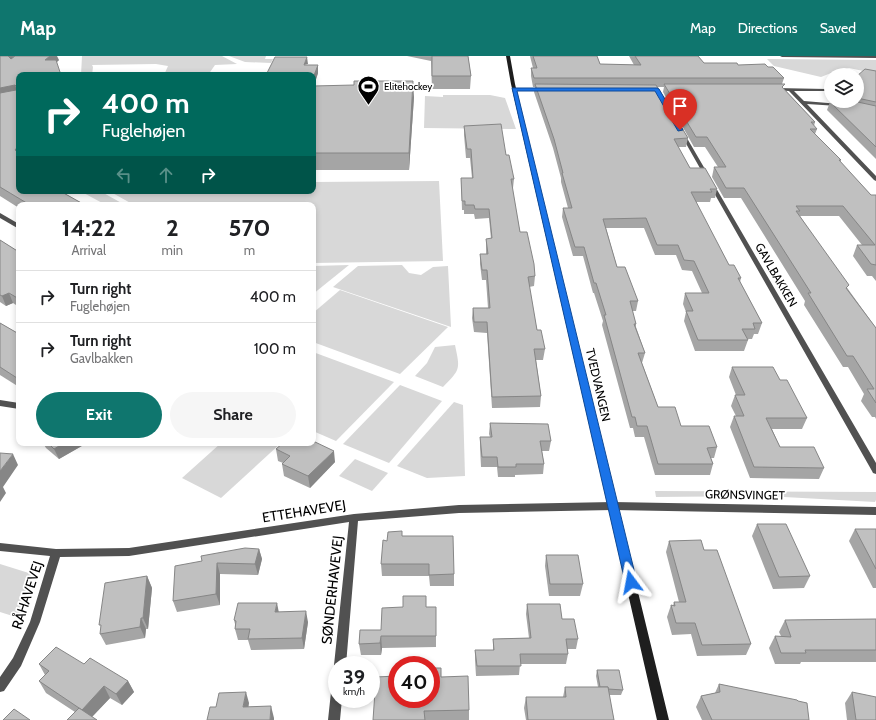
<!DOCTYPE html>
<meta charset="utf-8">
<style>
:root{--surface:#fff;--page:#f6f6f6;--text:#202124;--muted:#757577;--line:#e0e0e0;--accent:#0f766e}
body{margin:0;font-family:Cabin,sans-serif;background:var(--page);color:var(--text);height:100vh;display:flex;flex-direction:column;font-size:15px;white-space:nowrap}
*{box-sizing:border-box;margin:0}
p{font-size:13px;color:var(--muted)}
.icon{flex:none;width:22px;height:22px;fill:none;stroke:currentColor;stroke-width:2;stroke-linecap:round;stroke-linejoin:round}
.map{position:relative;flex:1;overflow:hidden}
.side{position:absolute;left:16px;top:146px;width:300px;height:244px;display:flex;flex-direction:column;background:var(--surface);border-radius:8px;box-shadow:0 2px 6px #0003}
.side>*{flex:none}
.guide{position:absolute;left:16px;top:16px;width:300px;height:122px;border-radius:8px;box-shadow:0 2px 6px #0003;background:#00695c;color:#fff;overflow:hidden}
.controls{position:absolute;left:824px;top:12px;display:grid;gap:8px}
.controls a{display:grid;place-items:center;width:40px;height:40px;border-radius:50%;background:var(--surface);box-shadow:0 2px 6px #0003;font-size:20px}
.speed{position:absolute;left:328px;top:600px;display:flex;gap:8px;font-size:20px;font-weight:700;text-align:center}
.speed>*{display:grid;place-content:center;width:52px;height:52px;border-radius:50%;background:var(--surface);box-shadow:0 2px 6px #0003;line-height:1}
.speed small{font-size:10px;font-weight:400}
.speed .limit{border:6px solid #d22;background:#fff;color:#111}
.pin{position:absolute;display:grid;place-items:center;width:34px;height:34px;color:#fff;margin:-41px -17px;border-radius:50% 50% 50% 0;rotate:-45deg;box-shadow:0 0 4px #0007}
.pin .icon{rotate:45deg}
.me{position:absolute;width:44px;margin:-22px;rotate:347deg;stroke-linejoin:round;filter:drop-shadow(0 0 3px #0008)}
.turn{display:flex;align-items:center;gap:14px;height:84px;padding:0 20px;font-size:18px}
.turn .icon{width:52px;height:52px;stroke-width:2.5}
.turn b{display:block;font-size:28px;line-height:34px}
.lanes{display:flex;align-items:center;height:38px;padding:0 20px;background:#0003;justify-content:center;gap:20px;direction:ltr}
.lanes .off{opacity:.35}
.eta{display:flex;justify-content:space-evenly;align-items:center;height:68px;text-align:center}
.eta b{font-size:24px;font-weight:700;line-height:28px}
.action{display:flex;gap:8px;margin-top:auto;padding:8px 20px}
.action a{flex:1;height:46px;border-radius:24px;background:var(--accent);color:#fff;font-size:16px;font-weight:700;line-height:46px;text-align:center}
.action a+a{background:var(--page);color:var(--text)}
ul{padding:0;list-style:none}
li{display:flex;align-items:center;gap:12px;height:52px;padding:0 20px;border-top:1px solid var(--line)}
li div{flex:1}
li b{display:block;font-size:15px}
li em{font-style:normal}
header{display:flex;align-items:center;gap:24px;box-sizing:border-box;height:56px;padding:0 20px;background:var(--accent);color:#fff}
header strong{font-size:19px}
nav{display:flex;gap:22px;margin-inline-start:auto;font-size:14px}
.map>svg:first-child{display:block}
.green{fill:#d8d8d8}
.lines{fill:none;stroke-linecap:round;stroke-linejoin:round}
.street{fill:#515151;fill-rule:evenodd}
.secondary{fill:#1e1e1e;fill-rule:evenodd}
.wall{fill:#a5a5a5}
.shaded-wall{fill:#868686}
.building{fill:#c0c0c0;stroke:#868686}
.route{fill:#1a73e8;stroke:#114b97}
.labels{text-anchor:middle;stroke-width:3.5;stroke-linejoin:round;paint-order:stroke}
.far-poi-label{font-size:10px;fill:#000;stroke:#fff;text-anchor:start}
.street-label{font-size:12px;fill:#000;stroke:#fff}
.near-street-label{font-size:14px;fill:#000;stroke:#fff}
</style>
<header>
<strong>Map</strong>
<nav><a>Map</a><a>Directions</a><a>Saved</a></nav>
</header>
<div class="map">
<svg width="876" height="664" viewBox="0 0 876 664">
<rect width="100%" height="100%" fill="#fff"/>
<g class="green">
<path d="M82 0H222L237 8 215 9 208 19H164L168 10 156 8 92 9 93 11 92 19H81Z"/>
<path d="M229 0H266L265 3H273L271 7 245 6Z"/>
<path d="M767 3 876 4V15L868 16 849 12 841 15H836L821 21 774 10Z"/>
<path d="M443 39H490L505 42 516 73 424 72 425 40 443 41Z"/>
<path d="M439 125 443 205 313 207V149H134L109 135H313V126Z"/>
<path d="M80 135H100L125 149H106Z"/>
<path d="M349 209 313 238V210Z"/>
<path d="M402 209 409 217 421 219 433 211 448 210 451 271 333 231 358 210Z"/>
<path d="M340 234 448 271 400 318 313 286V257Z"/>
<path d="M455 289C460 313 461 313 443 331L415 320 427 307 435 291Z"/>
<path d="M313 296 394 326 336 385 313 375Z"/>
<path d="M400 329 442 345 389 407 343 388Z"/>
<path d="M454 346 463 349 465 420 427 422 397 410Z"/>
<path d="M221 387H281L221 442 182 422Z"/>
<path d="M355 403 388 417 372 435 339 420Z"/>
<path d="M655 435 876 436V444L875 446 766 440 656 441Z"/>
<path d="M0 508 32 518 19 562 0 556Z"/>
</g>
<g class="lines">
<g class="street">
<path d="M780 0H876V2L782 1Z"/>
<path d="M514 32H545L547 33 545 34H512V32Z"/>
<path d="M775 32 827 33V34L825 35H794L804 45 840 48V49L838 50 807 48 876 120V125L874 124 789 35 773 34V32Z"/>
<path d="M680 76 684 77 876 407V418L873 417 872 415 680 77Z"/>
<path d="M0 157 19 168V173L0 162Z"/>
<path d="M0 344 19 347V353L0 350Z"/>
<path d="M613 446 876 451V459L613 454 459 457 358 465 346 609H337V613L334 609 349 466 129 500 60 501 40 566 21 610 4 635 0 636V621L13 602 30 566 50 500 0 495V487L56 493 129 492 354 458 459 449Z"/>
<path d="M337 631V643H342L340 664H328L331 636 333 632Z"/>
</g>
<path class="secondary" d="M506 0H510L515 28 669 664H657L511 28Z"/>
</g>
<g class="wall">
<path d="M0 0 59 4 57 6 19 19V135L62 136 85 149H19V152L0 140Z"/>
<path d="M407 0H468L471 20 470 33H432L431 5Z"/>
<path d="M530 0H597L600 8 634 9 629 0H698L704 7 738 9 784 22 782 28 783 32 815 66 814 70 817 73 815 78 841 104 840 106 871 139H876V225L872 220H867L853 200 857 189H862L839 160H800L848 233 876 272V363L875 361H872L861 345 864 338 848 311H843L804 249 805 245 741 142H724L712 121 714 111H718L705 91H694L663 36 664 31H658L688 82 686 91H678L690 112 717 133 715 142H711L710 146H695L729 209 741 222 740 226 762 267 758 278H754L752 283H747L748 284 744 295H695L684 265 686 256 683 248 685 237H702L692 215 682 214 676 199H655L644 172H606L617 211 638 245 636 255H632L636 268V271L645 297 642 307 658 351 681 370 717 391 714 402H711L713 408 710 419H655L644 381H635L633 372H630L602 269 603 265 594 237H593L583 200H573L562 161 563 152H568L561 126V122L553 92 534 36 535 31H533L531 20V12H533Z"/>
<path d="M318 9V17L314 30 414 41 409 114H313V19Z"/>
<path d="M876 15V103L827 54 830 46 831 45H857V20Z"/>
<path d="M464 70 506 99 514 123 513 132H512L520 176 535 220 534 230 529 231 537 274 545 293 543 304H536L541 340 540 351 492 352 487 277 474 276 472 262 473 252H488L486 224H482L480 208V198H486V183H491L489 162 475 163 474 158H464V154H462L461 122H472L470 102H466L464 79Z"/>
<path d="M0 184 19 196V251L13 247 6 250 0 246Z"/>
<path d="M0 267 19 278V331L0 319Z"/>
<path d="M732 311 780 324 807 362 802 373H772L780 391 824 412 819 423 750 422 730 371 734 360H736L731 350 735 339H736L729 321Z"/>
<path d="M490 367 551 385 549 395H542L544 408 543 418 515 419V421H498L497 411H481L480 391V381H490L489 378Z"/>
<path d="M43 387H87L59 403 46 392Z"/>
<path d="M276 393 335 406 310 432 284 420 282 408 283 407 278 405Z"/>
<path d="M757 468 810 520 804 532 773 533 752 480Z"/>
<path d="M855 473H876V532H873L849 485Z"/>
<path d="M402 480 454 518V530H430L429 520H382L381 508 387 485Z"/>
<path d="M669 485 704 494 751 588 746 599 697 600 691 578 672 579 667 561 671 549 673 550 674 546H679L666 496Z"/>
<path d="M259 493 262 503 258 519 220 518V549L177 556 173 545 202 505Z"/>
<path d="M546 499 583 528 580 540H549L545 510Z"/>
<path d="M147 520 152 532 148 573H146L145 582 106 589 100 578Z"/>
<path d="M527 548 562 563 578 583 576 593H567L568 598 566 608H520L519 619 476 620 475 604V594H493V583L529 582 526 558Z"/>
<path d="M426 551H436V591L382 592 381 599H361L359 588 381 574Z"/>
<path d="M279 556 308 566 304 593 251 594 248 584H238L235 573V568L234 564Z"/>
<path d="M876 563V606H801L800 608H775L769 592 775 580H781L779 576 785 564Z"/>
<path d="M39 608H84L128 625 134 636 122 649 110 642 92 661 75 656 46 637 39 625 45 619Z"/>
<path d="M597 614 623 634 621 639H609L614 664H526L524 652 526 641H563L565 631H598L596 620Z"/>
<path d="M441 621 469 654V664H373Z"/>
<path d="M719 628 798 645 809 664H702L696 651 701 640 715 637Z"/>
<path d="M852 636 876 664H847L845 647Z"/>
</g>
<g class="shaded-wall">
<path d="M8 0H15L12 10Z"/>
<path d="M48 0H57L59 4 48 14 45 4Z"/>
<path d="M307 1 308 8 304 9Z"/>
<path d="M318 9V17L313 32V22Z"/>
<path d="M413 25 414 41 409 114V97Z"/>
<path d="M15 29 19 40 0 43V32Z"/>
<path d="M19 89V105L15 94Z"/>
<path d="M9 237 13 247 6 250 2 240Z"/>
<path d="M64 387H87L59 403 54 393Z"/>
<path d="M334 395 335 406 310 432 308 420Z"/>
<path d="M13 398 18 409 3 431 6 437 0 446V415Z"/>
<path d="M259 493 262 503 258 519 255 508Z"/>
<path d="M217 507 220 518V549L216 538Z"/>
<path d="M147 520 152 532 148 573 143 562Z"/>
<path d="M277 547 279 557 275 556Z"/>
<path d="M306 555 308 566 304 593 302 582Z"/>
<path d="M141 562 146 573 145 582 140 571Z"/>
<path d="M381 580 382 592 381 599 380 587Z"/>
<path d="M128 625 134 636 122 649 116 638Z"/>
<path d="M104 630 110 642 89 664 82 654Z"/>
<path d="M246 636 249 647 247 662 243 651Z"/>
<path d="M271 650 274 662V664H270Z"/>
</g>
<g class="building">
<path d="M0 0H8L11 3 15 0H50L45 4H56L61 19H19V89L15 94 19 96V108L17 109 19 110V135H60L85 149H30L0 131V37L16 34 17 31 15 29 0 32Z"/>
<path d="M432 0H468L471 20H432Z"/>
<path d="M533 0H597L600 8 641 9 635 0H698L704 7H737L738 9 765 8 768 11H773L784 22H534L531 12H537Z"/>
<path d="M275 1H307L304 9H318L313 22V19H266Z"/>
<path d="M865 13 876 15V46L857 42V20Z"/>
<path d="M354 25H413L409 97H313V30L354 29Z"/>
<path d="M535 28 656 29 688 82 674 83 690 112H705L717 133H710L712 136H691L729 209H734L741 222H738L762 267H753L755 273H742L748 284H698L686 255H693L685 237H709L694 205 684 204 678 189H657L646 162 603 163 617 211H625L638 245H630L636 268H634L645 297H638L658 351H675L681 370H709L717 391 707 392 713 408H658L647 370H637L635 361H632L604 259H606L596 227H594L584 191H575L563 152H572L562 117H563L554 83Z"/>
<path d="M664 28H785L782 31 815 66H811L817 73H810L841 104H839L871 139H876V209L871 208 857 189H875L843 150H796L800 155H796L849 229 846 232 876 272V347L867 333H874L853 300H847L808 237H811L744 132H726L714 111H726L707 81H696Z"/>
<path d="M831 44V45H853L876 50V91L830 46Z"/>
<path d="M501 68 506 99H509L514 123H511L520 176H527L534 208 535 220 528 221 537 274H541L545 293H534L541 340 492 341 487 266H474L473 252H490L487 214H482L480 198H488L486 183 492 182 489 153H475L474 149H465V145H462L461 122H473L471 93H467L464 70Z"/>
<path d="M0 184 19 196V243L9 237 2 240 0 239Z"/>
<path d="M0 267 19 278V286L16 288 19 290V296L18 297H19V325L17 326V322L0 311Z"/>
<path d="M732 311H773L780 324H787L807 362H766L780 391H814L824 412 754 411 734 360H744L735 339H745Z"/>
<path d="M490 367 548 368 551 385H540L544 408H516V411H498L497 401H482L480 381H492Z"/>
<path d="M313 385 334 395 308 420 282 408 290 400 276 393 283 387H313Z"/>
<path d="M48 387H64L54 393Z"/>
<path d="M0 397 13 398 0 415Z"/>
<path d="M757 468H786L810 520 779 521Z"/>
<path d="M855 473H876V513Z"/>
<path d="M402 475V480H453L454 518 429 519V508H381L383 484 387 485 388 476Z"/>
<path d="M701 484 704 494H717L751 588 702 589 695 567H676L671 549 675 550 674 546H686L669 485Z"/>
<path d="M245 492 259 493 255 508 217 507 216 538 173 545 175 510 202 505 201 500Z"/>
<path d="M546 499H578L583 528H550Z"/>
<path d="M147 520 143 562H141L140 571 100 578 101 569H99L105 527Z"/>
<path d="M403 540H426V551H436V580H381L380 587 359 588 360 574H381L382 552 403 551Z"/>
<path d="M238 547H277L275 556 306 555 302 582 248 583 250 573H235L236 565 234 564Z"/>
<path d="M527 548H560L562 563H574L578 583H566L568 598H520L521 610H477L475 594H494L493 583 531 582Z"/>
<path d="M876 563V594H805L806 597H781L775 580 791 581 785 564Z"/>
<path d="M56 591 84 608 90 602 128 625 116 638 104 630 82 654 39 625 49 615 39 608Z"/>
<path d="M431 612H441V621L468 620 469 654 424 655 425 664H373L376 621 397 620V643H431Z"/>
<path d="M597 614H619L623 634 608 633V631H600Z"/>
<path d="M719 628 797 644 798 645 807 647 809 664H712L701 640 720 636Z"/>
<path d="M565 631H608L614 664H528L526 641H566Z"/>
<path d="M246 636 243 651 271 650 270 664H207L210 651H216L219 637Z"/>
<path d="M852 636 876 641V664H856Z"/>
<path d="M79 652 97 664H67Z"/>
<path d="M14 653 30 664H3Z"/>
</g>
<path class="route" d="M512 32H657L659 33 683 74 678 75 655 35H517L637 526 635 530 631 531 627 530 625 526Z"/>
<defs>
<symbol id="stadium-pin" viewBox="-11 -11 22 30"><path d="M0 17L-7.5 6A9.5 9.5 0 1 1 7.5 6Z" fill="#000" stroke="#fff"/><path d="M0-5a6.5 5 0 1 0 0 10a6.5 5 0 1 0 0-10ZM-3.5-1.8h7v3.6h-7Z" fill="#fff"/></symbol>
</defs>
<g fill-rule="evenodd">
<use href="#stadium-pin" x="356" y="18" width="25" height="34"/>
</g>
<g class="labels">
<g class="far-poi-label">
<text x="384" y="34">Elitehockey</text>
</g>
<g class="street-label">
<text transform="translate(776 219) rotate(60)" y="4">GAVLBAKKEN</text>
<text transform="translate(598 329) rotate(77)" y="4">TVEDVANGEN</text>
<text transform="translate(745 439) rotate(1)" y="4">GRØNSVINGET</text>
</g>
<g class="near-street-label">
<text transform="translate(304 455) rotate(-9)" y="5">ETTEHAVEVEJ</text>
<text transform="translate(332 534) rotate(-84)" y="5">SØNDERHAVEVEJ</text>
<text transform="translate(27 539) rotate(-72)" y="5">RÅHAVEVEJ</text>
</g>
</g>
</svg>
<div class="controls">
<a><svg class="icon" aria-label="layers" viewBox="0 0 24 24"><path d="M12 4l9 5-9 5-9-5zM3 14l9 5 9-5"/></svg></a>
</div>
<div class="speed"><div>39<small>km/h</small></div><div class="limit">40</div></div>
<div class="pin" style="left:680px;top:74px;background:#d93025"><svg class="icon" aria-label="arrive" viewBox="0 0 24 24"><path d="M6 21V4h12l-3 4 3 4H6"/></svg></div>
<svg class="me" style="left:631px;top:526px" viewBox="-20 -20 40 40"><path d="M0-17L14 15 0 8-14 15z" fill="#1a73e8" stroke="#fff" stroke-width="4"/></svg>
<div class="guide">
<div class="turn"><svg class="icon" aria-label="right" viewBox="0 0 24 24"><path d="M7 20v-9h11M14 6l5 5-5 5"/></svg><div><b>400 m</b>Fuglehøjen</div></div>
<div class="lanes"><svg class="icon off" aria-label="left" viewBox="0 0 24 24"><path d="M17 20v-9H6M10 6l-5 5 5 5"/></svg><svg class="icon off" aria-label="ahead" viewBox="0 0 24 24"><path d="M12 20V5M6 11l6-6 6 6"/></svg><svg class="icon" aria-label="right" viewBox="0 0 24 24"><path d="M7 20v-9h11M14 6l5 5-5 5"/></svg></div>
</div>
<section class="side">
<div class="eta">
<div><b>14:22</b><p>Arrival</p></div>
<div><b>2</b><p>min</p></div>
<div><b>570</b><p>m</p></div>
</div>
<ul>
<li><svg class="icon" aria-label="right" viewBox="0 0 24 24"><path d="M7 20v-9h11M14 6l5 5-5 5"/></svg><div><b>Turn right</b><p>Fuglehøjen</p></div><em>400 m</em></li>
<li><svg class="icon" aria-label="right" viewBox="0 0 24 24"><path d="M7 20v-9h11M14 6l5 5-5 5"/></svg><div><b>Turn right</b><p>Gavlbakken</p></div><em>100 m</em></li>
</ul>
<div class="action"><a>Exit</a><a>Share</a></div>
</section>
</div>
